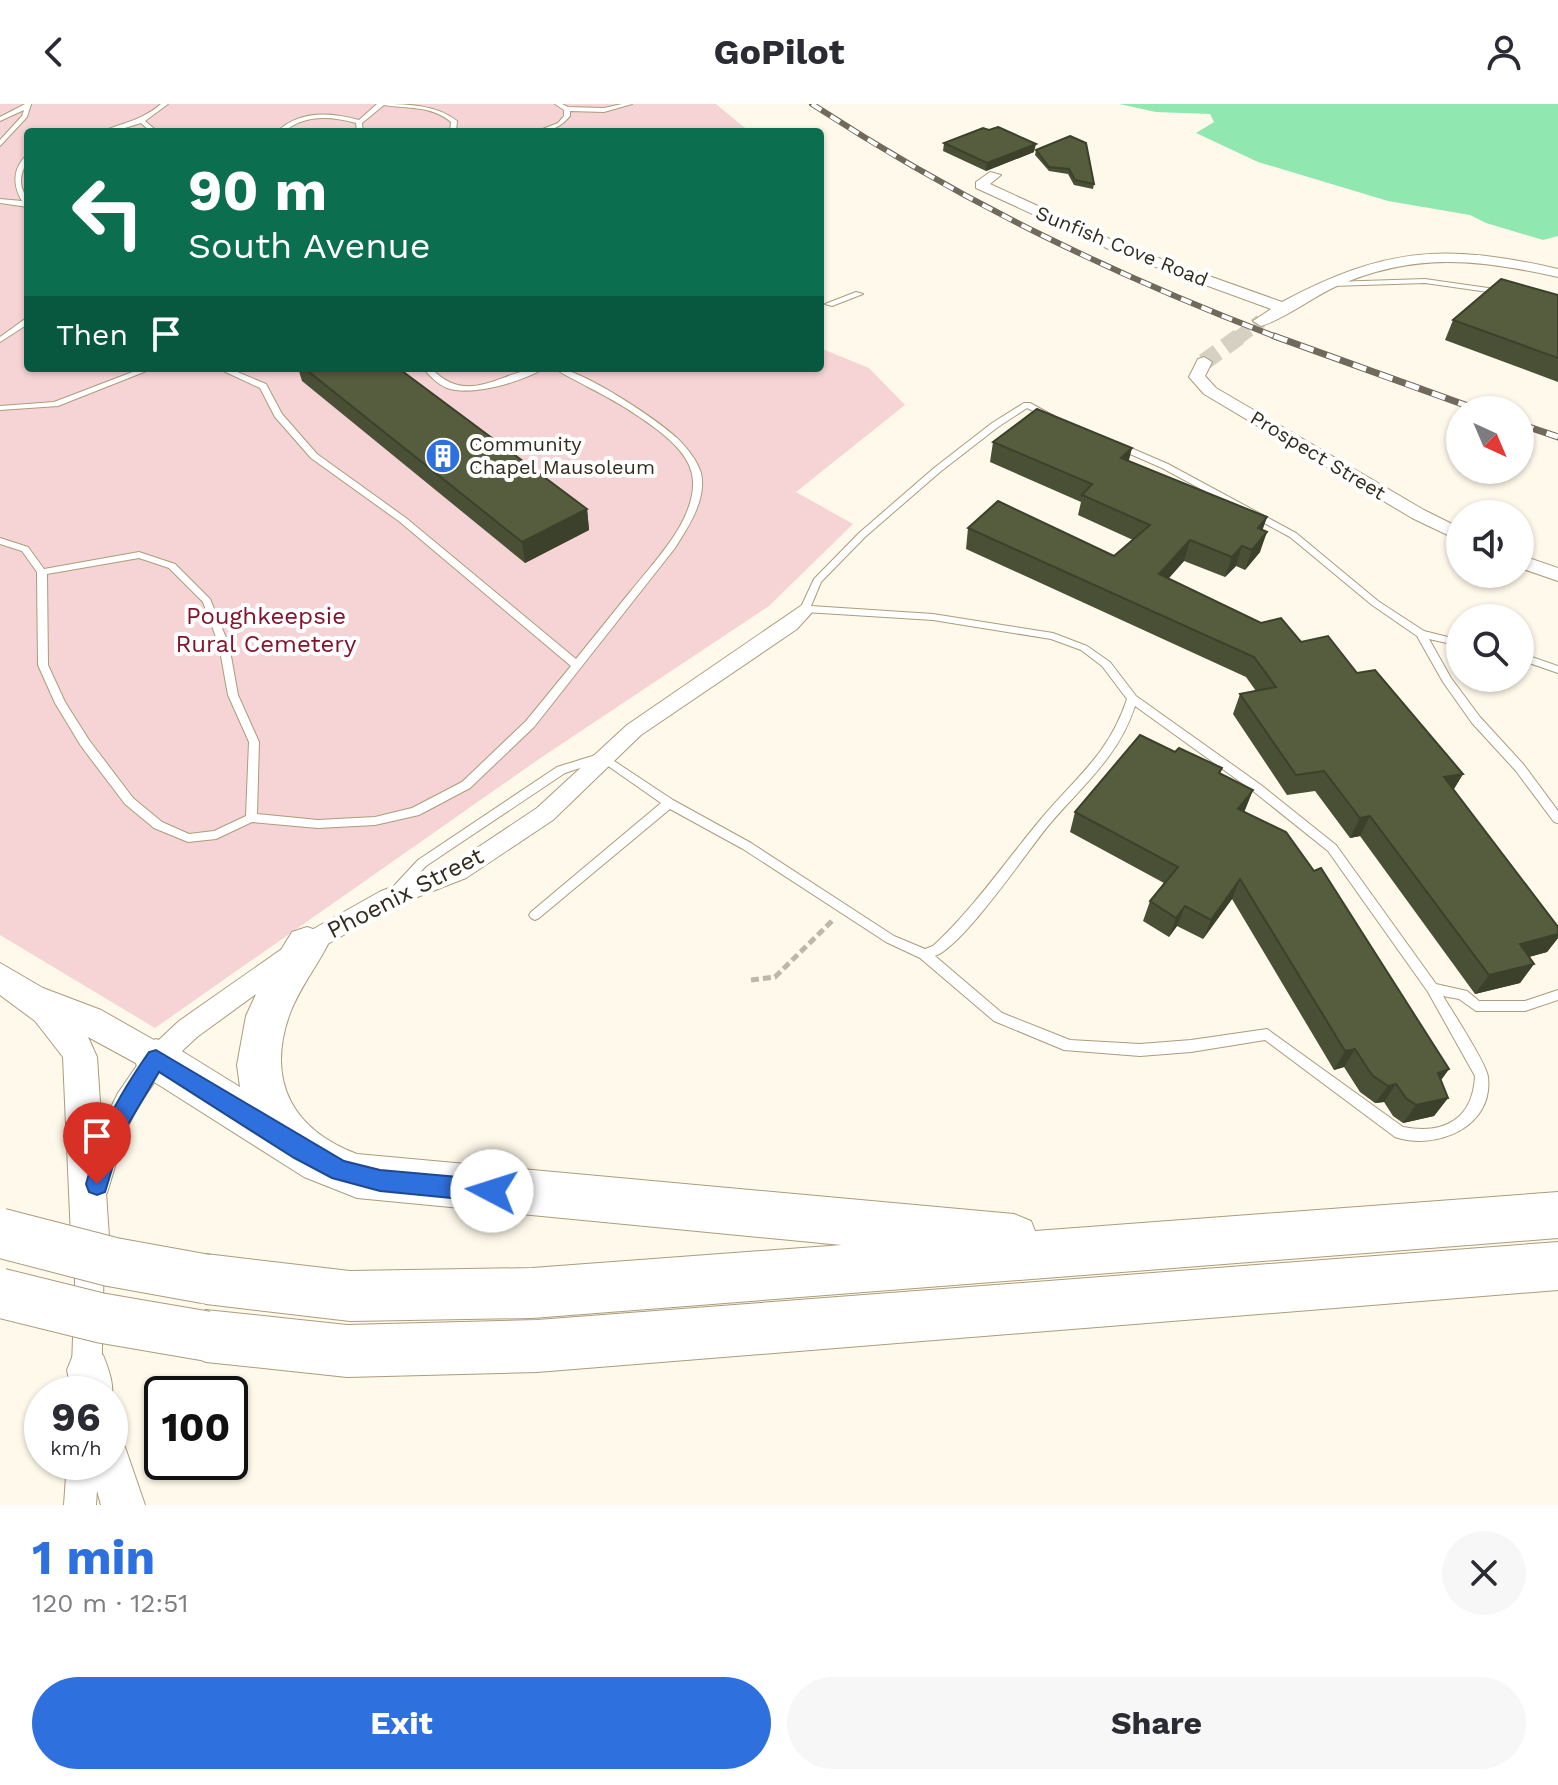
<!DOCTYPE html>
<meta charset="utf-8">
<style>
:root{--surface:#fff;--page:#f7f7f7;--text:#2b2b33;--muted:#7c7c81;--accent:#2e70dd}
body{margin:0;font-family:"Work Sans",sans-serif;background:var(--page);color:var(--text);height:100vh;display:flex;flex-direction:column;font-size:30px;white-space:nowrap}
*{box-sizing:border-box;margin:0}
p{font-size:26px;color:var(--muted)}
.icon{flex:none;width:44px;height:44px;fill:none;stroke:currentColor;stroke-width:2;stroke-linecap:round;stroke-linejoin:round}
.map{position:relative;height:1401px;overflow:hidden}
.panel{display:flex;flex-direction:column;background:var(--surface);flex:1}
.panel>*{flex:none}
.banner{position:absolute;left:24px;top:24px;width:800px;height:244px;border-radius:8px;box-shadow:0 2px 6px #0004;background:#0b6e4f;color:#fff;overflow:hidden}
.needle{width:52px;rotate:136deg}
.tools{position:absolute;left:1446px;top:292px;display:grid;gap:16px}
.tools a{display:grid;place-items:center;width:88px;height:88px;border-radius:50%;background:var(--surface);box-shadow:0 2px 6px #0004;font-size:40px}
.speed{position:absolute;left:24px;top:1272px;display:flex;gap:16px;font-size:40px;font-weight:700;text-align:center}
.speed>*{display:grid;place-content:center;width:104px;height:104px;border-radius:50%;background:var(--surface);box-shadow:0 2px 6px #0004;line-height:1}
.speed small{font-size:20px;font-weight:400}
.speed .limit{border:4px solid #111;border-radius:12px;background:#fff;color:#111}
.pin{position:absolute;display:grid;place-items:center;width:68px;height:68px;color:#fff;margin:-82px -34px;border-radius:50% 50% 50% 0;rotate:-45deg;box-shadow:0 0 8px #0007}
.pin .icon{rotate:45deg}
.me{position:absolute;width:88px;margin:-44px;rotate:275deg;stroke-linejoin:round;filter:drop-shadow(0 0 6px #0008)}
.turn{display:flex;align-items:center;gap:28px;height:168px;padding:0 32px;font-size:36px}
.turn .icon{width:104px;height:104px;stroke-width:2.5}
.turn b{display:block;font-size:56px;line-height:68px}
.then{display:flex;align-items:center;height:76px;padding:0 32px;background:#0003;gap:16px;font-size:30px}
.round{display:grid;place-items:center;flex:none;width:84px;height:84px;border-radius:42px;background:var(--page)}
.summary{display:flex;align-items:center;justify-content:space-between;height:136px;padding:0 32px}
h1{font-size:48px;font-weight:700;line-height:60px;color:var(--accent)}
.action{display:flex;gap:16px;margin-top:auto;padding:16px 32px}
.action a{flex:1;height:92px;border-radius:48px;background:var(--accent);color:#fff;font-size:32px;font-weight:700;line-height:92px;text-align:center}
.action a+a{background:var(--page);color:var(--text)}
header{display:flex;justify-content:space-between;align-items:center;height:104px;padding:0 32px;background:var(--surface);font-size:36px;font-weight:700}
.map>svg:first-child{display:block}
.green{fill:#f6d4d5}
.water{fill:#90e7b0}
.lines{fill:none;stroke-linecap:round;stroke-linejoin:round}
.street-tunnel-far1{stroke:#d6d0c2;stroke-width:14;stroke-dasharray:14 7;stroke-linecap:butt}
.street-tunnel{stroke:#d6d0c2;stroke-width:17;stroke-dasharray:17 9;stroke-linecap:butt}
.lane-casing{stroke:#ab9c7c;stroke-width:2}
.street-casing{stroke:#ab9c7c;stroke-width:2}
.secondary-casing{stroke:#ab9c7c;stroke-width:2}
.highway-casing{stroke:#ab9c7c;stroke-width:2}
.path{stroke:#beb8ab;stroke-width:5;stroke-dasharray:8 4;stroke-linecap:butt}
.lane{fill:#fff;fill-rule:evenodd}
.street{fill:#fff;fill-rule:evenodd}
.secondary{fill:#fff;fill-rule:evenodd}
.highway{fill:#fff;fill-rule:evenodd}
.rail-far1-casing{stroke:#706a5d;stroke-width:6}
.rail-casing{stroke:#706a5d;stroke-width:7}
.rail-far1{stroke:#fff;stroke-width:4;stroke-dasharray:11;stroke-linecap:butt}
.rail{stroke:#fff;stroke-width:5;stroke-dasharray:14;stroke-linecap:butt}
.highway-bridge-casing{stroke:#ab9c7c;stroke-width:51;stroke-linecap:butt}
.highway-bridge{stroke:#fff;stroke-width:49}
.wall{fill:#495035}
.shaded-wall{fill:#3c412b}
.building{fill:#555d3e;stroke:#3c412b;stroke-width:2}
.route{fill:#2e70dd;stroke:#1e4990;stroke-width:2}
.labels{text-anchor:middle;stroke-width:8;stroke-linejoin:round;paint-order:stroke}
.far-street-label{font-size:20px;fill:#322c1f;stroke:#fff}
.far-poi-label{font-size:20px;fill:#322c1f;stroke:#fff;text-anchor:start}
.park-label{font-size:24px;fill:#84132c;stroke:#fff}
.street-label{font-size:24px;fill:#322c1f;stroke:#fff}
</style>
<header><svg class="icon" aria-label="back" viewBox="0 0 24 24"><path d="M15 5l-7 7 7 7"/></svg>GoPilot<svg class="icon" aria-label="person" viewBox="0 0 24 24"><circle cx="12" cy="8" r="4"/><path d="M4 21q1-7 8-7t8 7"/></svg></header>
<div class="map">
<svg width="1558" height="1401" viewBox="0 0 1558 1401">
<rect width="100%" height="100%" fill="#fff9eb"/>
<path class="green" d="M0 0H716L750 28H28V264H820V244L869 264 905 301 796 388 853 420 769 502 539 655 155 924 0 831Z"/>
<path class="water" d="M1119 0H1558V132L1543 136 1486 119 1470 111 1388 97 1258 58 1196 29 1214 18 1210 10 1156 8Z"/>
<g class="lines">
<path class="street-tunnel-far1" d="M1238 234 1261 217"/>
<path class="street-tunnel" d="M1204 258 1240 232"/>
<defs>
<g id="lane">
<path d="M25 0H31L27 13 0 42V36L22 12 24 6 0 17V13Z"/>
<path d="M161 0H168L145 17 158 28H151L141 19 112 28H101C122 19 143 16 161 0Z"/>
<path d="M377 0C405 0 436 0 457 17L456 28H450L451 18C431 1 407 5 384 1L362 19 363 28H357L356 19C331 12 304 10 284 28H277C299 6 331 8 359 16Z"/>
<path d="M555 0H562L568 3 604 4 622 0H632L604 8 570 7V12C561 23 549 28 535 28L558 19 564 12V6Z"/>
<path d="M28 50C27 60 21 67 21 77 21 87 28 93 28 103L0 99V95L22 97C12 80 13 63 28 50Z"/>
<path d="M1425 175 1502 186 1506 188 1502 190 1425 179 1332 182 1328 180 1332 178Z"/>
<path d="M856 188 863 190 832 202 825 200Z"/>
<path d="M25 215H28V220L0 238V233Z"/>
<path d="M143 264H154L58 302 0 306V302L54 298Z"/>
<path d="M217 264H228L266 280 282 310 317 350 406 414 576 555C594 533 612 510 630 488 653 459 695 417 693 377 692 354 672 337 655 324 634 308 610 294 586 282 576 276 564 271 554 264 581 264 656 315 677 334 687 344 697 356 701 369 707 396 688 423 675 444L534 623 470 684 419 711 375 721 318 724 252 718 216 735 188 738 154 724 125 700 81 642 55 599 38 561 37 468 22 447 0 440V434L28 443 44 465 139 448 175 460 210 495 229 541 238 591 259 638 257 710 318 716 375 713 412 704 462 678 526 617 571 562 400 418 311 354 275 313 260 284ZM139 454 169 464 203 498 219 541 228 591 249 638 246 712 214 727 189 730 162 718 133 694 89 636 65 598 48 561 47 470Z"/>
<path d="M423 264H431C469 305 503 264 545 264 523 277 473 293 447 284 437 280 430 272 423 264Z"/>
<path d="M1024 299H1030L1054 312 1050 314H1047L1027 304 998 323 940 368 865 433 821 478 811 502 933 510 1053 529 1087 542 1110 558 1136 592 1261 681 1336 741 1436 880 1467 887 1479 897H1525L1558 886V896L1525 907H1476L1459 895 1443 892C1452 907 1487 960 1488 973 1494 1023 1436 1047 1395 1033L1265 936 1191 948 1140 952 1064 946 994 917 920 854 886 838 743 745 670 705 539 814 535 816 531 814 529 811 531 808 661 699 601 657 565 669 426 762 399 791H391L389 788 391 785 418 756 557 663 602 649 673 696 751 739 894 832 925 845 933 842C974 804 1005 758 1041 715 1076 673 1109 650 1127 595L1102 562 1081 546 1051 535 933 516 805 508 800 505 814 475 859 429 934 364 992 319ZM1135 602 1253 687 1328 747 1428 888 1475 972C1473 1015 1444 1031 1403 1023L1267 925 1191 936 1140 940 1070 936 1002 909 935 852C963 842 1026 749 1048 722 1068 698 1091 677 1109 652 1121 636 1129 620 1135 602Z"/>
<path d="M1117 338 1168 360 1296 429 1378 497 1424 527 1460 536V542L1429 535 1451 574 1480 613 1524 661 1558 707V719L1554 718 1516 667 1472 619 1443 578 1417 532 1372 501 1290 433 1162 364 1114 343 1113 341Z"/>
<path d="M1520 549 1558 562V569L1520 556Z"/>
</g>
<g id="street">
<path d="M990 68 1001 71 990 80 1125 142 1282 198C1385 143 1445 139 1558 165V173C1477 155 1415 148 1337 182 1312 193 1287 214 1261 222L1253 217 1271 205 1115 148 976 84V78Z"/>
<path d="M1204 253 1212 258 1205 272 1216 284 1424 406 1460 424V437L1412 414 1204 290 1189 273 1198 255Z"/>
<path d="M1520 451 1558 464V477L1520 464Z"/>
<path d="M805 499 815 505 797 525 641 631 553 716 466 774 397 801 315 847 197 933 165 963 136 1005 125 1029 107 1089 97 1093 87 1089 83 1080 99 1027 118 989 147 947 179 917 299 833 381 787 450 762 537 704 627 621Z"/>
<path d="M90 1136 100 1140 104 1150 101 1290H71L76 1150 80 1140Z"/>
<path d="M67 1358H99L96 1401H64Z"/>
</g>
<g id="secondary">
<path d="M0 859 43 884 101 906 168 944 173 955 168 966 156 970 88 933 97 953 109 1133 104 1146 90 1152 76 1146 71 1133 63 953 35 917 0 891Z"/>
<path d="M88 1245 103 1251C109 1266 116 1284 110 1299V1290H72L67 1266 73 1251Z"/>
<path d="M110 1337 125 1343 145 1401H101L89 1358H110Z"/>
</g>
<g id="highway">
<path d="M307 823 322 828 328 840C316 864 298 886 289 912 266 979 294 1026 357 1050L1014 1110 1031 1117 1035 1127 1558 1088V1134L532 1214 350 1217 206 1200 188 1192 181 1175 188 1158 206 1150 350 1167 532 1164 842 1141 357 1094 304 1073 140 969 134 955 140 941 156 935 172 941 240 983 237 961 246 912 263 875 292 828Z"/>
<path d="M1558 1138V1186L537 1268 347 1273 206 1258 188 1250 180 1232 188 1214 206 1206 347 1221 537 1216Z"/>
</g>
</defs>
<use href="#lane" class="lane-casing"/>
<use href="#street" class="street-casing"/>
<use href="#secondary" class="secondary-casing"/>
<use href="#highway" class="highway-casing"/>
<path class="path" d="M751 876 775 873 834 815"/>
<use href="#lane" class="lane"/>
<use href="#street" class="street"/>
<use href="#secondary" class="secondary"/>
<use href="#highway" class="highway"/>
<defs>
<path id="rail-far1" d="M812 0C962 98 1112 170 1279 234"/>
<g id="rail">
<path d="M1274 232 1479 306"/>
<path d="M1520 320 1558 333"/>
</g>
</defs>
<use href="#rail-far1" class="rail-far1-casing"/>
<use href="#rail" class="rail-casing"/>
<use href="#rail-far1" class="rail-far1"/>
<use href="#rail" class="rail"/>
<defs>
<g id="highway-bridge">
<path d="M0 1129 112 1158 206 1175"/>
<path d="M0 1189 101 1214 206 1232"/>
</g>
</defs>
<use href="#highway-bridge" class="highway-bridge-casing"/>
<use href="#highway-bridge" class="highway-bridge"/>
</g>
<g class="wall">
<path d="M989 26 1034 48 986 67 943 47 944 39Z"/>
<path d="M1070 32 1094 80 1093 85 1074 81 1068 70 1049 67 1035 51 1036 46Z"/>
<path d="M1558 191V278L1445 236 1453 216Z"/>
<path d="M298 264H398L587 405 589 426 525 459 302 277Z"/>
<path d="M993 338 1129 357 1267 413 1262 426 1260 448 1245 466 1236 462 1225 473 1184 457 1168 475 1301 538 1357 569 1463 670 1453 686 1558 823V834L1547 848 1529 853 1534 860 1520 879 1475 890 1360 732 1350 734 1315 687 1287 691 1233 610 1240 590 1256 587 1246 573 966 445 968 424 1114 452 1133 436 1078 411 1081 398 990 358Z"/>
<path d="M1175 648 1222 664 1220 670 1253 686 1244 708 1449 965 1441 976 1448 994 1434 1012 1403 1019 1393 1012 1384 998 1375 999 1360 988 1344 963 1334 966 1232 795 1203 835 1177 822 1169 833 1143 817 1150 797 1164 779 1070 728 1075 708Z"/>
</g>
<g class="shaded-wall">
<path d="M1036 40 1034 48 986 67 987 59Z"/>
<path d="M1132 344 1127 364 1121 354Z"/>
<path d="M587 405 589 426 525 459 522 438Z"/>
<path d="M1267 413 1260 433 1258 424Z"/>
<path d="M1267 428 1260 448 1245 466 1252 446Z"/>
<path d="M1190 436 1184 457 1154 491 1159 470Z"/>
<path d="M1242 442 1236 462 1225 473 1232 453Z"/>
<path d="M1463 670 1451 690 1444 673Z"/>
<path d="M1253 686 1245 706 1230 725 1238 705Z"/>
<path d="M1370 712 1360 732 1350 734 1360 714Z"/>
<path d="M1240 775 1232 795 1203 835 1211 816Z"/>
<path d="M1185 802 1177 822 1169 833 1176 814Z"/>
<path d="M1558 830V834L1547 848 1506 859 1520 840Z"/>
<path d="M1534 860 1520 879 1475 890 1489 871Z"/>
<path d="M1355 945 1344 963 1334 966 1345 947Z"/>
<path d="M1449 965 1436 983 1438 969Z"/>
<path d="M1396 980 1384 998 1375 999 1388 982Z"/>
<path d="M1448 994 1434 1012 1403 1019 1416 1001Z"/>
</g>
<g class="building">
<path d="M998 23 1036 40 987 59 944 39 983 24 989 26Z"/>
<path d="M1070 32 1086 39 1094 80 1075 76 1069 65 1049 63 1036 46Z"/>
<path d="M1501 175 1558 191V254L1453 216Z"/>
<path d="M304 264H398L587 405 522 438Z"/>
<path d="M1037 305 1132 344 1121 354 1267 413 1258 424 1267 428 1252 446 1242 442 1232 453 1190 436 1159 470 1261 519 1281 514 1301 538 1328 532 1357 569 1375 566 1463 670 1444 673 1558 823V830L1520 840 1534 860 1489 871 1370 712 1360 714 1324 667 1296 671 1240 590 1276 583 1254 553 968 424 998 397 1114 452 1150 421 1082 391 1092 380 993 338Z"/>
<path d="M1140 631 1175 648 1179 644 1222 664 1219 669 1253 686 1238 705 1286 728 1314 767 1321 764 1449 965 1438 969 1448 994 1416 1001 1406 994 1396 980 1388 982 1372 971 1355 945 1345 947 1240 775 1211 816 1185 802 1176 814 1150 797 1178 763 1075 708Z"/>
</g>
<path class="route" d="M156 946 344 1057 380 1066 492 1076 500 1079 504 1087 500 1095 492 1098 380 1087 332 1074 294 1054 159 968 123 1029 105 1088 97 1091 89 1088 86 1080C102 1023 115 997 149 948Z"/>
<defs>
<symbol id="building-disc" viewBox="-11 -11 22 22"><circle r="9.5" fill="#2e70dd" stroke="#fff"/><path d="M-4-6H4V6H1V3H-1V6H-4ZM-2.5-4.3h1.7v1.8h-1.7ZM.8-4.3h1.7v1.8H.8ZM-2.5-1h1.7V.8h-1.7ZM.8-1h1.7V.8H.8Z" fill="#fff"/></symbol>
</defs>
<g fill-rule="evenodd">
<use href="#building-disc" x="423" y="332" width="40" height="40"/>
</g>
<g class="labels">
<g class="far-street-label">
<text transform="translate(1122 142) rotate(22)" y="7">Sunfish Cove Road</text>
<text transform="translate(1318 351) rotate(31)" y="7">Prospect Street</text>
</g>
<g class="far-poi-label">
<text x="469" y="347">Community<tspan x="469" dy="23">Chapel Mausoleum</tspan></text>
</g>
<g class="park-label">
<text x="266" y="520">Poughkeepsie<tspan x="266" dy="28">Rural Cemetery</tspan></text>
</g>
<g class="street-label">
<text transform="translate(405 789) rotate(-27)" y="8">Phoenix Street</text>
</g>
</g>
</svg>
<div class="tools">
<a><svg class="needle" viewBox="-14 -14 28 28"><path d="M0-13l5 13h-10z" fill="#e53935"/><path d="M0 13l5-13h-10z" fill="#7c7c81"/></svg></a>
<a><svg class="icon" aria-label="sound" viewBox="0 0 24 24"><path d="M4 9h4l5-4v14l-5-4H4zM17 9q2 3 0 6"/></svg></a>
<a><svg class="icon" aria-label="search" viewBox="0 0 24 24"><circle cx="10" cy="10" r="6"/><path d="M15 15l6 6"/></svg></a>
</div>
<div class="speed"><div>96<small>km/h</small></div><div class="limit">100</div></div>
<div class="pin" style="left:97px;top:1080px;background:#d93025"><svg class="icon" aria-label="arrive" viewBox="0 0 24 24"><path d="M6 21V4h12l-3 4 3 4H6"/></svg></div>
<svg class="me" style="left:492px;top:1087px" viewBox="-20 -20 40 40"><circle r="19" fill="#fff"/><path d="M0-13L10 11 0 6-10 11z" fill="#2e70dd"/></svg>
<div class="banner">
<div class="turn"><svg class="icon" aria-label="left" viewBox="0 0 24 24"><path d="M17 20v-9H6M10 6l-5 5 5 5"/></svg><div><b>90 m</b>South Avenue</div></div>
<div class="then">Then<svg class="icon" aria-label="arrive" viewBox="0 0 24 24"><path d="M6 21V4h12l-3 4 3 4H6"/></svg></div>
</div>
</div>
<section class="panel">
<div class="summary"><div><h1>1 min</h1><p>120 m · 12:51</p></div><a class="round"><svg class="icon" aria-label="close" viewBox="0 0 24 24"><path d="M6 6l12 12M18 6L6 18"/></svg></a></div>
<div class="action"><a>Exit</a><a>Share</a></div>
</section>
